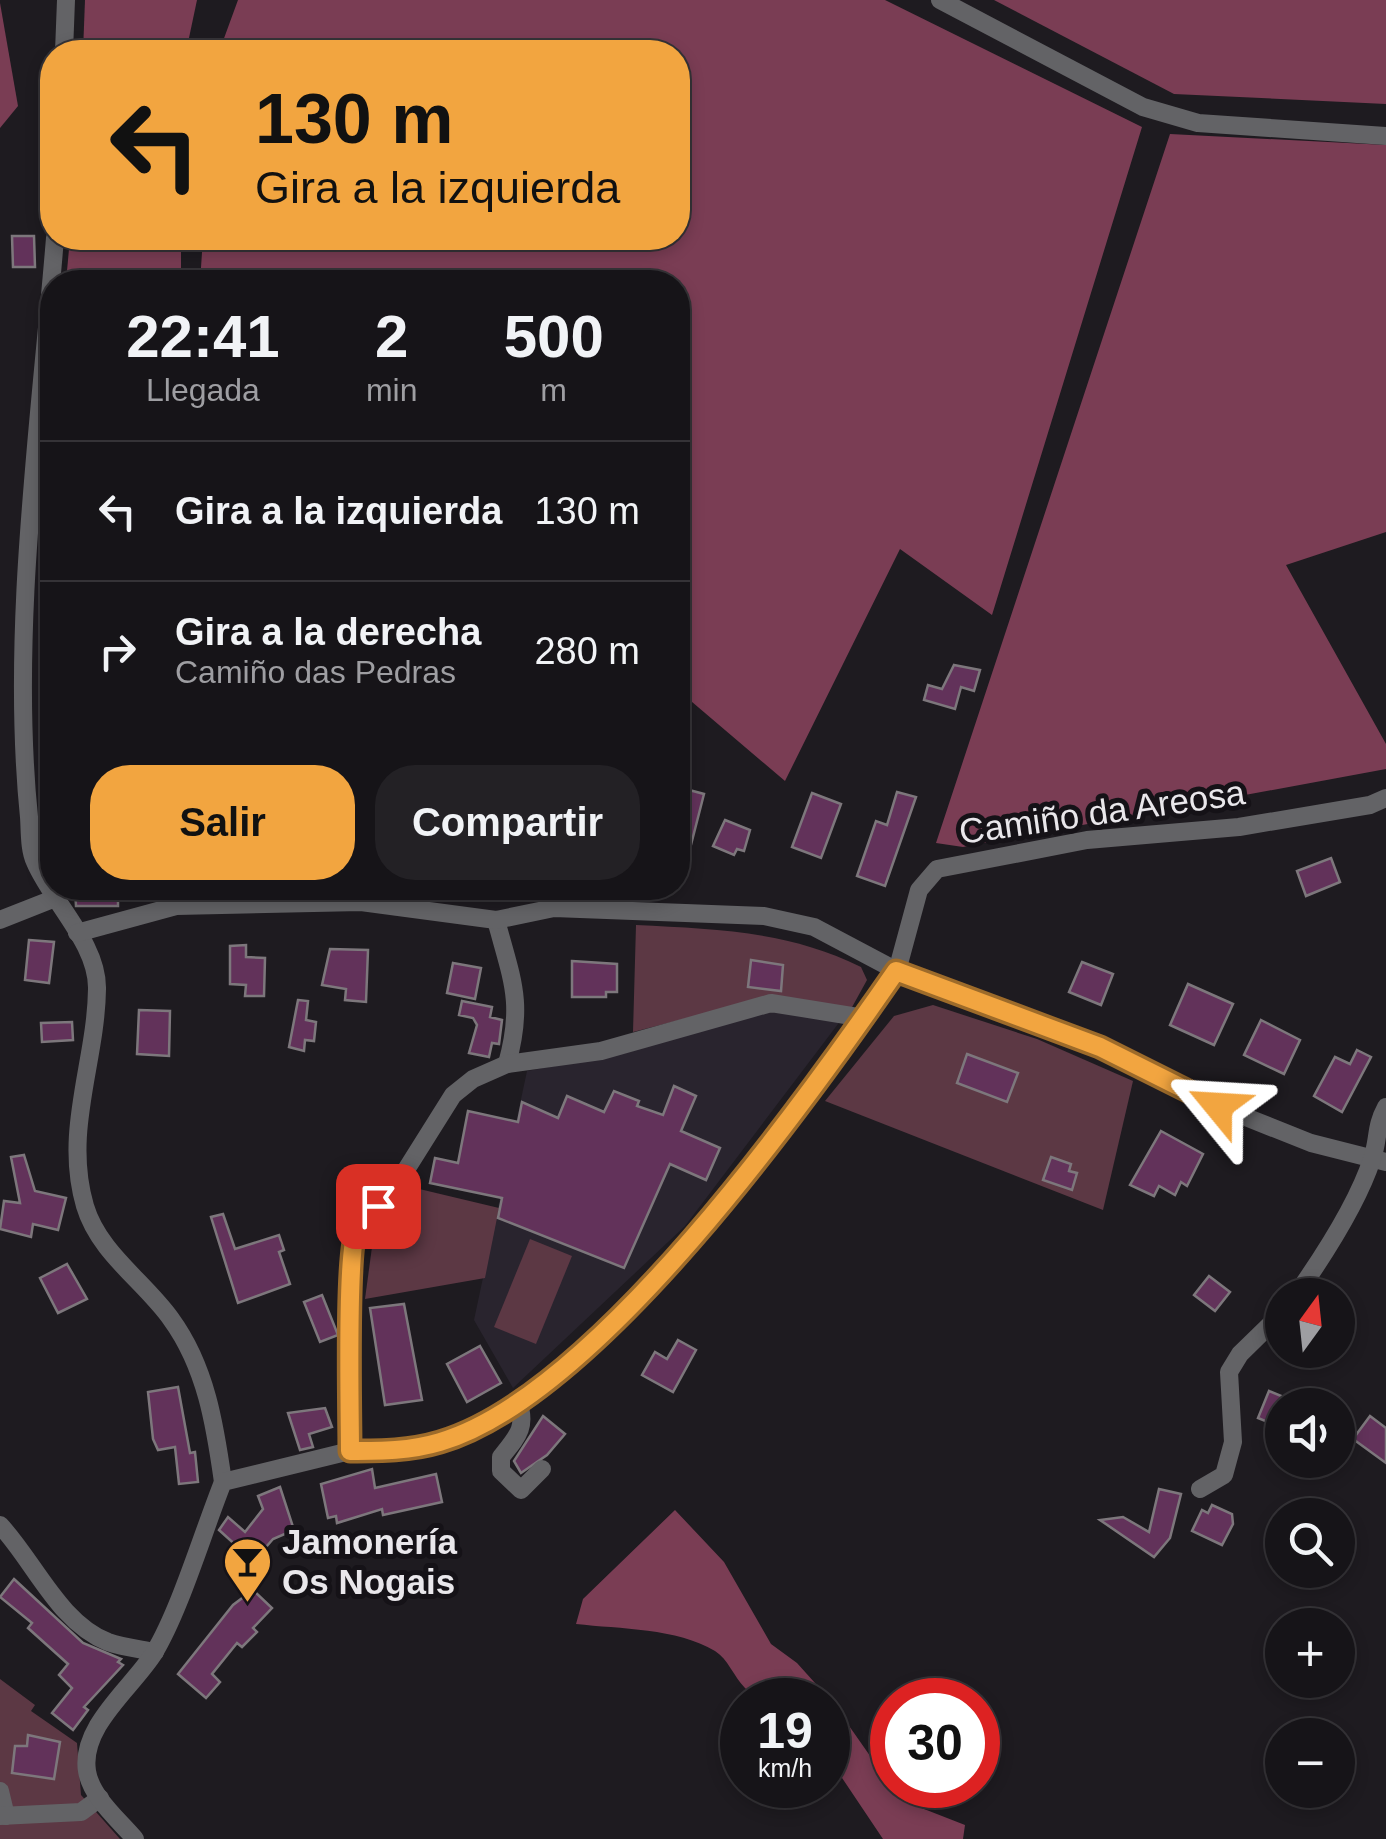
<!DOCTYPE html>
<html lang="es">
<meta charset="utf-8">
<style>
:root{--surface:#161418;--page:#232125;--text:#f1f3f6;--muted:#9e9ea2;--line:#353337;--accent:#f2a540}
body{margin:0;font-family:Helvetica,sans-serif;background:var(--page);color:var(--text);height:100vh;display:flex;flex-direction:column;font-size:38px;white-space:nowrap}
*{box-sizing:border-box;margin:0}
p{font-size:32px;color:var(--muted)}
.icon{flex:none;width:55px;height:55px;fill:none;stroke:currentColor;stroke-width:2;stroke-linecap:round;stroke-linejoin:round}
.map{position:relative;flex:1;overflow:hidden}
.panel{position:absolute;left:40px;top:270px;width:650px;height:630px;display:flex;flex-direction:column;background:var(--surface);border-radius:40px;box-shadow:0 5px 15px #0003,0 0 0 2px var(--line)}
.panel>*{flex:none}
.top-card{position:absolute;left:40px;top:40px;width:650px;height:210px;border-radius:40px;box-shadow:0 5px 15px #0003,0 0 0 2px var(--line);background:#f2a540;color:#111;overflow:hidden}
.needle{width:65px;rotate:15deg}
.tools{position:absolute;left:1265px;top:1278px;display:grid;gap:20px}
.tools a{display:grid;place-items:center;width:90px;height:90px;border-radius:50%;background:var(--surface);box-shadow:0 5px 15px #0003,0 0 0 2px var(--line);font-size:50px}
.speed{position:absolute;left:720px;top:1678px;display:flex;gap:20px;font-size:50px;font-weight:700;text-align:center}
.speed>*{display:grid;place-content:center;width:130px;height:130px;border-radius:50%;background:var(--surface);box-shadow:0 5px 15px #0003,0 0 0 2px var(--line);line-height:1}
.speed small{font-size:25px;font-weight:400}
.speed .limit{border:15px solid #d22;background:#fff;color:#111}
.pin{position:absolute;display:grid;place-items:center;width:85px;height:85px;color:#fff;margin:-42px;border-radius:20px;box-shadow:0 5px 15px #0006}
.me{position:absolute;width:110px;margin:-55px;rotate:297deg;stroke-linejoin:round;filter:drop-shadow(0 0 8px #0008)}
.turn{display:flex;align-items:center;gap:35px;height:210px;padding:0 50px;font-size:45px}
.turn .icon{width:130px;height:130px;stroke-width:2.5}
.turn b{display:block;font-size:70px;line-height:85px}
.eta{display:flex;justify-content:space-evenly;align-items:center;height:170px;text-align:center}
.eta b{font-size:60px;font-weight:700;line-height:70px}
.primary-button{display:flex;gap:20px;margin-top:auto;padding:20px 50px}
.primary-button a{flex:1;height:115px;border-radius:40px;background:var(--accent);color:#111;font-size:40px;font-weight:700;line-height:115px;text-align:center}
.primary-button a+a{background:var(--page);color:var(--text)}
ul{padding:0;list-style:none}
li{display:flex;align-items:center;gap:30px;height:140px;padding:0 50px;border-top:2px solid var(--line)}
li div{flex:1}
li b{display:block;font-size:38px}
li em{font-style:normal}
.map>svg:first-child{display:block}
.built{fill:#29242e}
.green{fill:#5c3844}
.forest{fill:#7a3d54}
.building{fill:#62325a;stroke:#7d777c;stroke-width:2.5}
.lines{fill:none;stroke-linecap:round;stroke-linejoin:round}
.minor{stroke:#636366;stroke-width:18}
.route-casing{stroke:#9d6b2a;stroke-width:25}
.route{stroke:#f2a540;stroke-width:18}
.labels{text-anchor:middle;stroke-width:10;stroke-linejoin:round;paint-order:stroke}
.street-label{font-size:35px;fill:#e9e7eb;stroke:#151217}
.poi-label{font-size:35px;font-weight:bold;fill:#e9e7eb;stroke:#151217;text-anchor:start}
</style>
<div class="map">
<svg width="1386" height="1839" viewBox="0 0 1386 1839">
<rect width="100%" height="100%" fill="#1e1b20"/>
<path class="built" d="M767 1010 841 1020 685 1226 513 1388 474 1320 527 1071 626 1053Z"/>
<g class="green">
<path d="M636 925C716 929 788 931 861 967L867 980 851 1009 770 997 633 1032Z"/>
<path d="M933 1005 1037 1039 1133 1081 1103 1210 825 1101 894 1016Z"/>
<path d="M411 1187 499 1208 485 1278 365 1299 372 1247Z"/>
<path d="M530 1239 572 1256 536 1344 494 1327Z"/>
<path d="M0 1679 35 1705 31 1711 77 1743 81 1795 120 1839H0Z"/>
</g>
<g class="forest">
<path d="M85 0H197L186 52H83Z"/>
<path d="M238 0H885L1142 127 992 615 900 549 785 781 678 690V282H200L203 238H678V52H219Z"/>
<path d="M994 0H1386V104L1174 94Z"/>
<path d="M0 3 18 106 0 128Z"/>
<path d="M1170 134 1386 145V532L1286 565 1386 744V769L963 847 936 843Z"/>
<path d="M70 238H181V282H66Z"/>
<path d="M675 1510 724 1562 771 1644 797 1663 833 1703 901 1800 965 1825 963 1839H883L828 1757V1700C801 1700 764 1708 745 1688 734 1677 728 1659 715 1651 677 1628 620 1629 576 1624L583 1599Z"/>
</g>
<g class="building">
<path d="M12 236H34L35 267H13Z"/>
<path d="M954 665 980 670 974 691 961 687 955 709 924 700 928 685 942 689Z"/>
<path d="M678 787 704 794 683 876 678 875Z"/>
<path d="M897 792 916 797 885 886 857 876 876 821 887 825Z"/>
<path d="M812 793 841 804 821 858 792 847Z"/>
<path d="M725 820 750 830 744 851 737 849 734 855 713 846Z"/>
<path d="M1331 858 1340 882 1306 896 1297 871Z"/>
<path d="M75 889 118 890V906H76Z"/>
<path d="M29 940 54 942 49 983 25 980Z"/>
<path d="M246 945V957L265 958 264 996H245L246 985 230 984V946Z"/>
<path d="M330 949 368 950 366 1002 345 1000 346 989 322 985Z"/>
<path d="M751 960 783 965 781 991 748 987Z"/>
<path d="M572 961 617 964V992H606V997H572Z"/>
<path d="M1082 962 1113 974 1101 1005 1069 992Z"/>
<path d="M453 963 481 968 475 999 447 993Z"/>
<path d="M1188 984 1233 1004 1214 1045 1170 1025Z"/>
<path d="M298 1000 308 1001 306 1020 316 1022 314 1041 305 1040 304 1051 289 1047Z"/>
<path d="M462 1001 492 1007 490 1017 502 1020 499 1044 492 1043 489 1057 469 1053 477 1025 473 1018 459 1015Z"/>
<path d="M139 1010 170 1011 169 1056 137 1054Z"/>
<path d="M1261 1020 1300 1040 1284 1074 1244 1055Z"/>
<path d="M72 1022 73 1040 42 1042 41 1023Z"/>
<path d="M1357 1050 1371 1057 1342 1112 1314 1096 1335 1057 1350 1064Z"/>
<path d="M967 1054 1018 1073 1007 1102 957 1083Z"/>
<path d="M674 1086 696 1096 681 1131 720 1148 706 1180 670 1164 624 1268 498 1218 502 1198 430 1183 435 1158 458 1163 468 1111 518 1122 522 1102 558 1118 567 1096 604 1112 614 1091 639 1101 637 1106 663 1115Z"/>
<path d="M1161 1131 1203 1154 1187 1186 1181 1182 1175 1195 1159 1186 1154 1196 1130 1185Z"/>
<path d="M24 1155 35 1191 66 1198 58 1230 33 1224 31 1237 0 1229 4 1201 20 1203 11 1157Z"/>
<path d="M1051 1157 1071 1164 1069 1171 1077 1173 1072 1190 1043 1180Z"/>
<path d="M223 1214 235 1249 279 1235 284 1250 279 1252 290 1284 238 1303 211 1217Z"/>
<path d="M67 1264 87 1299 58 1313 40 1278Z"/>
<path d="M1209 1276 1230 1292 1215 1311 1194 1295Z"/>
<path d="M322 1295 338 1335 320 1342 304 1302Z"/>
<path d="M404 1304 422 1400 385 1405 370 1308Z"/>
<path d="M678 1340 696 1350 673 1392 642 1375 655 1352 667 1359Z"/>
<path d="M480 1346 501 1383 467 1402 447 1364Z"/>
<path d="M178 1387 190 1453 195 1452 198 1482 179 1484 175 1447 158 1450 153 1439 148 1392Z"/>
<path d="M1269 1391 1286 1398 1275 1425 1258 1418Z"/>
<path d="M325 1408 332 1427 309 1434 313 1447 300 1450 288 1413Z"/>
<path d="M543 1416 565 1434 547 1455 521 1473 514 1461Z"/>
<path d="M1370 1416 1386 1428V1463L1353 1439Z"/>
<path d="M372 1469 375 1488 436 1474 442 1502 383 1515 382 1509 337 1523 336 1516 328 1518 321 1484Z"/>
<path d="M280 1487 294 1530 273 1539 260 1554 257 1551 250 1558 219 1530 228 1517 245 1532 263 1509 258 1496Z"/>
<path d="M1159 1489 1181 1494 1170 1538 1154 1557 1100 1520 1123 1517 1149 1532Z"/>
<path d="M1212 1505 1232 1514 1233 1524 1222 1545 1192 1531 1202 1510 1208 1513Z"/>
<path d="M14 1579 83 1643 121 1659 118 1662 123 1665 84 1707 88 1710 73 1730 52 1713 72 1688 59 1675 68 1664 28 1628 32 1623 0 1597Z"/>
<path d="M253 1590 272 1608 253 1628 257 1632 242 1647 237 1643 212 1674 220 1682 206 1698 178 1674 233 1605Z"/>
<path d="M28 1735 60 1742 54 1779 12 1773 15 1746H27Z"/>
</g>
<g class="lines">
<g class="minor">
<path d="M940 0 1143 107 1198 123 1386 136"/>
<path d="M64 52 66 0"/>
<path d="M55 238C40 424 10 631 29 817 30 831 29 849 35 862 52 902 98 944 97 989 96 1063 63 1131 85 1206 99 1253 144 1281 171 1319 206 1367 215 1425 223 1482"/>
<path d="M0 920 53 899"/>
<path d="M496 920C512 980 524 1002 507 1064"/>
<path d="M77 933 176 906 361 902 496 920 554 908 764 916 814 927 897 971 1100 1047 1218 1106 1311 1143 1386 1162"/>
<path d="M1296 1295C1322 1258 1358 1202 1372 1159 1379 1139 1375 1127 1386 1107"/>
<path d="M518 1401C527 1427 518 1436 501 1457V1471L521 1490 542 1469"/>
<path d="M350 1451 353 1292 349 1259 356 1231 399 1181 453 1095 473 1079 507 1064 601 1051 771 1003 864 1018"/>
<path d="M1200 1489 1224 1475 1233 1442 1229 1372 1240 1354 1282 1313"/>
<path d="M0 1525C34 1561 59 1623 108 1642 122 1647 140 1649 155 1652"/>
<path d="M0 1791 6 1816"/>
<path d="M0 1816 81 1812 100 1798"/>
<path d="M135 1839C119 1820 91 1797 87 1771 80 1726 133 1687 154 1653 180 1610 203 1532 223 1482L350 1451H399L443 1441 488 1421 558 1373 638 1299 736 1184 864 1018 897 971 919 890 937 869 1087 840 1239 827 1370 805 1386 798"/>
</g>
</g>
<g class="lines">
<defs>
<path id="route" d="M378 1206C371 1214 362 1221 357 1230 346 1248 350 1417 350 1451 381 1451 410 1451 440 1442 596 1396 804 1104 896 971L1100 1047 1218 1106"/>
</defs>
<use href="#route" class="route-casing"/>
<use href="#route" class="route"/>
</g>
<defs>
<symbol id="bar-pin" viewBox="-11 -11 22 30"><path d="M0 17L-7.5 6A9.5 9.5 0 1 1 7.5 6Z" fill="#f2a540" stroke="#151217"/><path d="M-6-5H6L.8 .8V4.5H3.5V6h-7V4.5H-.8V.8Z" fill="#111"/></symbol>
</defs>
<g fill-rule="evenodd">
<use href="#bar-pin" x="220" y="1534" width="55" height="75"/>
</g>
<g class="labels">
<g class="street-label">
<text transform="translate(1102 812) rotate(-8)" y="12">Camiño da Areosa</text>
</g>
<g class="poi-label">
<text x="282" y="1554">Jamonería<tspan x="282" dy="40">Os Nogais</tspan></text>
</g>
</g>
</svg>
<div class="tools">
<a><svg class="needle" viewBox="-14 -14 28 28"><path d="M0-13l5 13h-10z" fill="#e53935"/><path d="M0 13l5-13h-10z" fill="#9e9ea2"/></svg></a>
<a><svg class="icon" aria-label="sound" viewBox="0 0 24 24"><path d="M4 9h4l5-4v14l-5-4H4zM17 9q2 3 0 6"/></svg></a>
<a><svg class="icon" aria-label="search" viewBox="0 0 24 24"><circle cx="10" cy="10" r="6"/><path d="M15 15l6 6"/></svg></a>
<a>+</a>
<a>−</a>
</div>
<div class="speed"><div>19<small>km/h</small></div><div class="limit">30</div></div>
<div class="pin" style="left:378px;top:1206px;background:#d93025"><svg class="icon" aria-label="arrive" viewBox="0 0 24 24"><path d="M6 21V4h12l-3 4 3 4H6"/></svg></div>
<svg class="me" style="left:1218px;top:1106px" viewBox="-20 -20 40 40"><path d="M0-17L14 15 0 8-14 15z" fill="#f2a540" stroke="#fff" stroke-width="4"/></svg>
<div class="top-card">
<div class="turn"><svg class="icon" aria-label="left" viewBox="0 0 24 24"><path d="M17 20v-9H6M10 6l-5 5 5 5"/></svg><div><b>130 m</b>Gira a la izquierda</div></div>
</div>
<section class="panel">
<div class="eta">
<div><b>22:41</b><p>Llegada</p></div>
<div><b>2</b><p>min</p></div>
<div><b>500</b><p>m</p></div>
</div>
<ul>
<li><svg class="icon" aria-label="left" viewBox="0 0 24 24"><path d="M17 20v-9H6M10 6l-5 5 5 5"/></svg><div><b>Gira a la izquierda</b></div><em>130 m</em></li>
<li><svg class="icon" aria-label="right" viewBox="0 0 24 24"><path d="M7 20v-9h11M14 6l5 5-5 5"/></svg><div><b>Gira a la derecha</b><p>Camiño das Pedras</p></div><em>280 m</em></li>
</ul>
<div class="primary-button"><a>Salir</a><a>Compartir</a></div>
</section>
</div>
